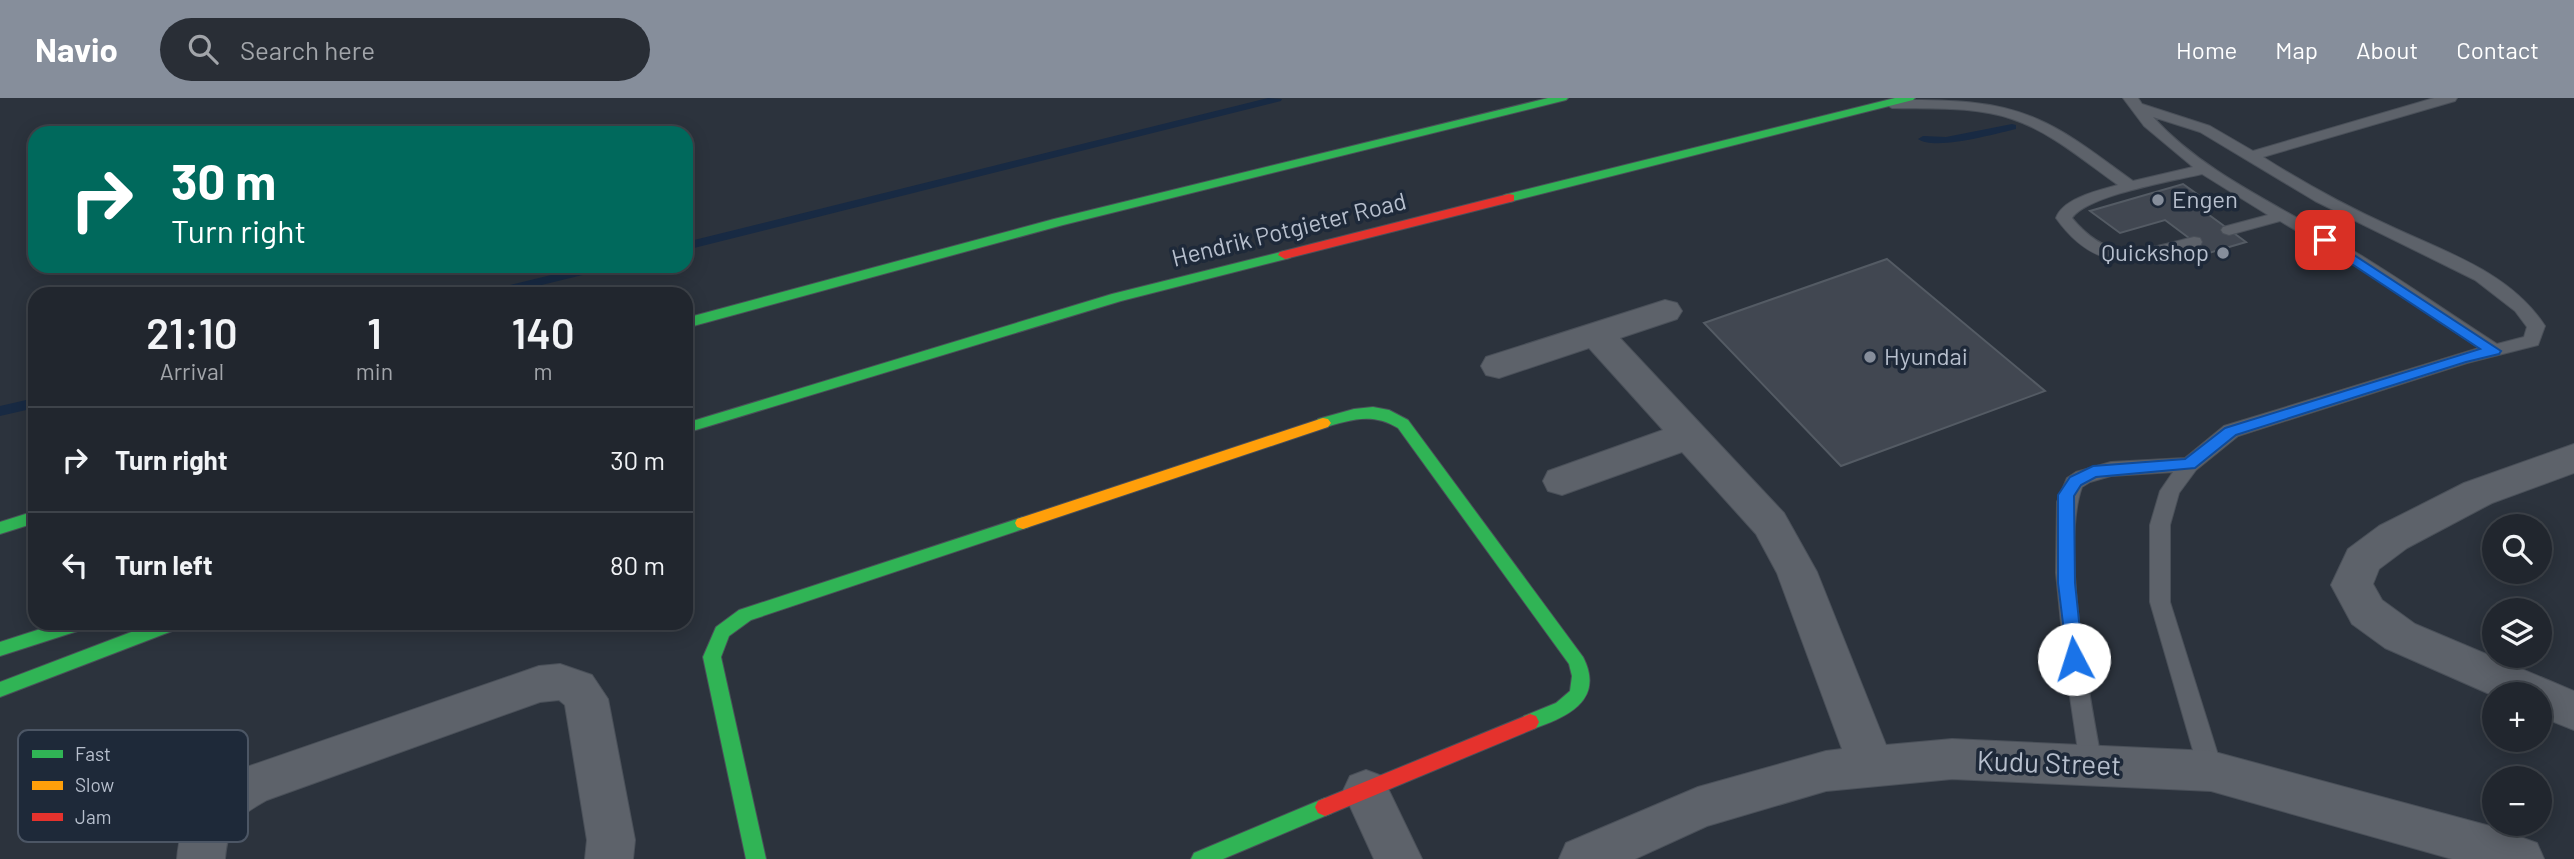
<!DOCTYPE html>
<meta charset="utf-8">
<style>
:root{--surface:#21262e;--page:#292e36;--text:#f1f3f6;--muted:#a2a5aa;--line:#3e434a;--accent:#868e9b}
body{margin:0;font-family:Barlow,sans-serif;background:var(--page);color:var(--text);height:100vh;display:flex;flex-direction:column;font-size:26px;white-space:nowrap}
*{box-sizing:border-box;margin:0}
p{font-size:23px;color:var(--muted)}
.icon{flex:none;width:38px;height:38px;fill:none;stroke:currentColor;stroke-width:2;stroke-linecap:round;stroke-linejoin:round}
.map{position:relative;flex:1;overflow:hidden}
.drawer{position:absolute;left:28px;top:189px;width:665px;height:343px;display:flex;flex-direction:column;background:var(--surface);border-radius:21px;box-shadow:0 4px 18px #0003,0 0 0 2px var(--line)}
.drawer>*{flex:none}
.guide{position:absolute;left:28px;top:28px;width:665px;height:147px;border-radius:21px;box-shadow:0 4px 18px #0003,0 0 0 2px var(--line);background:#00695c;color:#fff;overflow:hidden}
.fabs{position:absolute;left:2482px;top:416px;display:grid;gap:14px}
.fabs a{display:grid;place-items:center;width:70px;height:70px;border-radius:50%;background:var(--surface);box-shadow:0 4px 18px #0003,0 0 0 2px var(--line);font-size:35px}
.pin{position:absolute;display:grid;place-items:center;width:60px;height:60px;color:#fff;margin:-30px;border-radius:14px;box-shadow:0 4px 10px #0006}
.me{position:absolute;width:77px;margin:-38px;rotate:355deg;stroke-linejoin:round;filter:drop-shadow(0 0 5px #0008)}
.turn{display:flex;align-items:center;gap:24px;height:147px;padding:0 28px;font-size:32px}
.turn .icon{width:91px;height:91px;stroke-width:2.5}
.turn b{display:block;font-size:49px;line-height:60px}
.eta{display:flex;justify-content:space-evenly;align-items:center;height:119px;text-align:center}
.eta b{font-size:42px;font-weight:600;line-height:49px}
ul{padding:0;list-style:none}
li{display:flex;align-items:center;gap:21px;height:105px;padding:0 28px;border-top:2px solid var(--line)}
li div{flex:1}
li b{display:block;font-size:26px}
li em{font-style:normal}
header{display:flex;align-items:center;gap:42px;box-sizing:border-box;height:98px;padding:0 35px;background:var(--accent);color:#fff}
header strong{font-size:33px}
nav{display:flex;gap:38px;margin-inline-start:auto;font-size:24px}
.search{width:490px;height:63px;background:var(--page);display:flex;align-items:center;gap:18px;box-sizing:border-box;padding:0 24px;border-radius:38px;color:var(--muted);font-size:26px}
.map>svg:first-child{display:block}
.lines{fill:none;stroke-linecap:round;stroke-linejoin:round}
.stream{fill:#182a43;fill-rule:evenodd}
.building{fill:#414751;stroke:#545b64;stroke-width:2}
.lane-casing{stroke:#4a5059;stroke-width:2}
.street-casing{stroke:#4a5059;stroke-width:2}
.fast-casing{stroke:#4a5059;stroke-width:2}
.slow-casing{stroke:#4a5059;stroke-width:2}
.jam-casing{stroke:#4a5059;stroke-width:2}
.lane{fill:#5d626a;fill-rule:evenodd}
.street{fill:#5d626a;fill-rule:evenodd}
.fast{fill:#30b455;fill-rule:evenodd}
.slow{fill:#ff9f0a;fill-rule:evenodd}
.jam{fill:#e5322d;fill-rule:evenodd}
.route{fill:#1a73e8;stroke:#114b97;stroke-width:2}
.poi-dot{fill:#868e9b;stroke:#1e2939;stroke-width:2.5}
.labels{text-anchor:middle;stroke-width:7;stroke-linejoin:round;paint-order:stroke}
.poi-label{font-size:24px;fill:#b7bfcd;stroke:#1e2939;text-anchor:start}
.street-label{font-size:24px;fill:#b7bfcd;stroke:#1e2939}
.near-street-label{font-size:28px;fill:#b7bfcd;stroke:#1e2939}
.key{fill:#1e2939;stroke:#4c5665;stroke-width:2}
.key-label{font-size:19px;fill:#b7bfcd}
</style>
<header>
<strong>Navio</strong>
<div class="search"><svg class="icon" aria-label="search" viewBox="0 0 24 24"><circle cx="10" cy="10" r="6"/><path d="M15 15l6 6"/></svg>Search here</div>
<nav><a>Home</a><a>Map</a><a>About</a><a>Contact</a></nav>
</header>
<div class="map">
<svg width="2574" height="761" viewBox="0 0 2574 761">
<rect width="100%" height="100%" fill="#2c333d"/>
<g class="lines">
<g class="stream">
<path d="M1268 0 1282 1 1281 3 686 152V144Z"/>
<path d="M2012 26 2016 27V31C1994 36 1935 53 1918 41L1923 38 1946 39Z"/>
<path d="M588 168H609L607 171 505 196H483L485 193Z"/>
<path d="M35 300V310L0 318V308Z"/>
</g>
</g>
<g class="building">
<path d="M2183 86 2214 108 2201 111 2246 144 2209 155 2165 122 2120 135 2090 113Z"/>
<path d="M1887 161 2045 293 1841 368 1704 225Z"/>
</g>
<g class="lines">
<defs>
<path id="lane" d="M2123 0H2138L2142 6 2210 28 2253 53 2434 0H2457L2455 3 2263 59C2304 85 2346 108 2390 128 2445 154 2510 174 2545 228L2538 247 2467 265 2238 338 2196 372 2179 395 2170 427V504L2223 673 2219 680 2211 683 2203 680 2199 673 2150 504V427L2160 393 2173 374 2111 378 2090 384 2082 389C2060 450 2090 599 2102 666L2099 673 2091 676 2083 673 2080 666 2065 565 2056 475 2057 404 2067 380 2076 374 2111 364 2185 360 2224 328 2479 250 2359 170 2280 123 2229 137 2223 135 2221 132 2223 129 2268 117 2202 76C2173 83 2088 97 2072 120 2112 168 2142 151 2194 139L2200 140 2202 144 2200 148C2140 163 2099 180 2056 120 2063 100 2100 92 2118 87 2084 63 2051 34 2012 21 1974 8 1931 11 1892 10L1885 6 1892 2C1941 2 1992 1 2037 21 2072 36 2102 61 2133 83L2193 69 2144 28ZM2153 19 2200 34 2315 103 2475 182 2515 213 2527 229 2524 239 2497 246C2443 211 2390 174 2334 141 2272 104 2202 73 2153 19Z"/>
<g id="street">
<path d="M1665 202 1677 205 1682 213 1677 221 1620 240 1784 415 1817 474 1886 647 1952 641 2211 653 2490 728 2537 745 2544 761H2452L2211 693 1952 681 1826 693 1707 728 1635 761H1559L1566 745 1698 689 1826 653 1842 651 1777 475 1756 436 1682 354 1562 397 1548 393 1543 383 1548 373 1663 332 1589 250 1499 280 1486 277 1481 268 1486 259Z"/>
<path d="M2574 346V375L2492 405 2407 450 2379 471 2373 486 2382 502 2415 526 2574 593V632L2539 618V597L2494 598 2385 550 2352 526 2331 487 2348 451 2379 428 2464 385Z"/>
<path d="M560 566 592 577 608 601 635 742 633 761H585L587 742 565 607 559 602 540 604 267 702C237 719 228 726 225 761H177C181 717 196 694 235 673L539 568Z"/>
<path d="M1366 672 1382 678 1422 761H1374L1343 693 1350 678Z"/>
</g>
<g id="fast">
<path d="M1548 0H1568L1566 2 1063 127 686 230V220L1054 121Z"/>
<path d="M1895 0H1915L1913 2 1509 104 1503 100 1504 97Z"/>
<path d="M1285 153 1292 157 1290 160 1121 203 686 335V325L1112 196Z"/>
<path d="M1373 309 1389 312 1408 322 1583 559C1606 604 1564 620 1530 632L1524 630 1521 624 1524 618 1556 605 1570 593 1572 578 1569 566 1398 330C1372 314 1350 322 1323 330L1315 325 1318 321 1354 311Z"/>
<path d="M35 413V425L0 436V424Z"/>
<path d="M1023 419 1029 421 1031 425 1029 429 751 522 729 538 721 559 766 761H746L703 559 716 529 739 512Z"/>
<path d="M59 525H90L87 530 0 558V544Z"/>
<path d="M155 525H183L180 530 0 599V584Z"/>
<path d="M1325 700 1332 703 1335 709 1332 715 1223 761H1191L1194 755Z"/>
</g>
<path id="slow" d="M1323 320 1328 321 1331 325 1328 329 1023 431 1017 429 1015 425 1017 421Z"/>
<g id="jam">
<path d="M1509 96 1514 97V103L1285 161 1278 157 1280 154Z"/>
<path d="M1530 616 1536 618 1539 624 1536 630 1325 718 1318 715 1315 709 1318 703Z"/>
</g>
</defs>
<use href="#lane" class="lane-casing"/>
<use href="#street" class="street-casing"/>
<use href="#fast" class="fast-casing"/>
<use href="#slow" class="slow-casing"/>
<use href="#jam" class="jam-casing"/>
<use href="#lane" class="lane"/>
<use href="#street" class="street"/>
<use href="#fast" class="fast"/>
<use href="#slow" class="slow"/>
<use href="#jam" class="jam"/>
</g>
<path class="route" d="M2325 138 2501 253 2499 256 2466 264 2236 337 2195 370 2096 379 2081 387 2074 398 2075 485 2083 561 2081 566 2074 569 2068 566 2058 485V397L2070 379 2093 368 2185 361 2225 330 2480 251 2320 145 2318 142Z"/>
<g class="poi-dot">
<circle cx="2158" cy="102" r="7"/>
<circle cx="2223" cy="155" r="7"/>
<circle cx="1870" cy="259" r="7"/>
</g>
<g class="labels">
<g class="poi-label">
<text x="2172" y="110">Engen</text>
<text x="2209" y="163" text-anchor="end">Quickshop</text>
<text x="1884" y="267">Hyundai</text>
</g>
<g class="street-label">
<text transform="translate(1289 132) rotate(-14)" y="8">Hendrik Potgieter Road</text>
</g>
<g class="near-street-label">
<text transform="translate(2049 665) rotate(2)" y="10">Kudu Street</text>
</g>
</g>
<rect x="18" y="632" width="230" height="112" rx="10" class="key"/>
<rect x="32" y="652" width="31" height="8" fill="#30b455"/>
<rect x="32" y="683" width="31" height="9" fill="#ff9f0a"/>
<rect x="32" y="715" width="31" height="8" fill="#e5322d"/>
<g class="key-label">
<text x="75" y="663">Fast</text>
<text x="75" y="694">Slow</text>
<text x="75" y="726">Jam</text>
</g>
</svg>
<div class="fabs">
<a><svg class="icon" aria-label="search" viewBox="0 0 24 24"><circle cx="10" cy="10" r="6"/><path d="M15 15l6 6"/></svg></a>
<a><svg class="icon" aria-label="layers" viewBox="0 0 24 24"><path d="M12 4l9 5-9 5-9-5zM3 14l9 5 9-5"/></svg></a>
<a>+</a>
<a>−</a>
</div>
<div class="pin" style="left:2325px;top:142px;background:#d93025"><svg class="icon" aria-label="arrive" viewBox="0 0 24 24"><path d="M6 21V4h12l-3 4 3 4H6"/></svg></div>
<svg class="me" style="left:2074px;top:561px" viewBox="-20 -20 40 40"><circle r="19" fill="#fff"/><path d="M0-13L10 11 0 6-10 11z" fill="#1a73e8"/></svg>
<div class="guide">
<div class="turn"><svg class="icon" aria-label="right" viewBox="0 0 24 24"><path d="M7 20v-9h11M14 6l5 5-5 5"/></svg><div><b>30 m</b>Turn right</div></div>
</div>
<section class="drawer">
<div class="eta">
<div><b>21:10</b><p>Arrival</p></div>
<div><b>1</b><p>min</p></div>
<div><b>140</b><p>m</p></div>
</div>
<ul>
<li><svg class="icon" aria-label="right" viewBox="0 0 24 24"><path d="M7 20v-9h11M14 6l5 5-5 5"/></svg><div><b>Turn right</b></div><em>30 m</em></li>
<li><svg class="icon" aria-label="left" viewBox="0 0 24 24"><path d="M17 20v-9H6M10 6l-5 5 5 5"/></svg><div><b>Turn left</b></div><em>80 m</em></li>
</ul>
</section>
</div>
